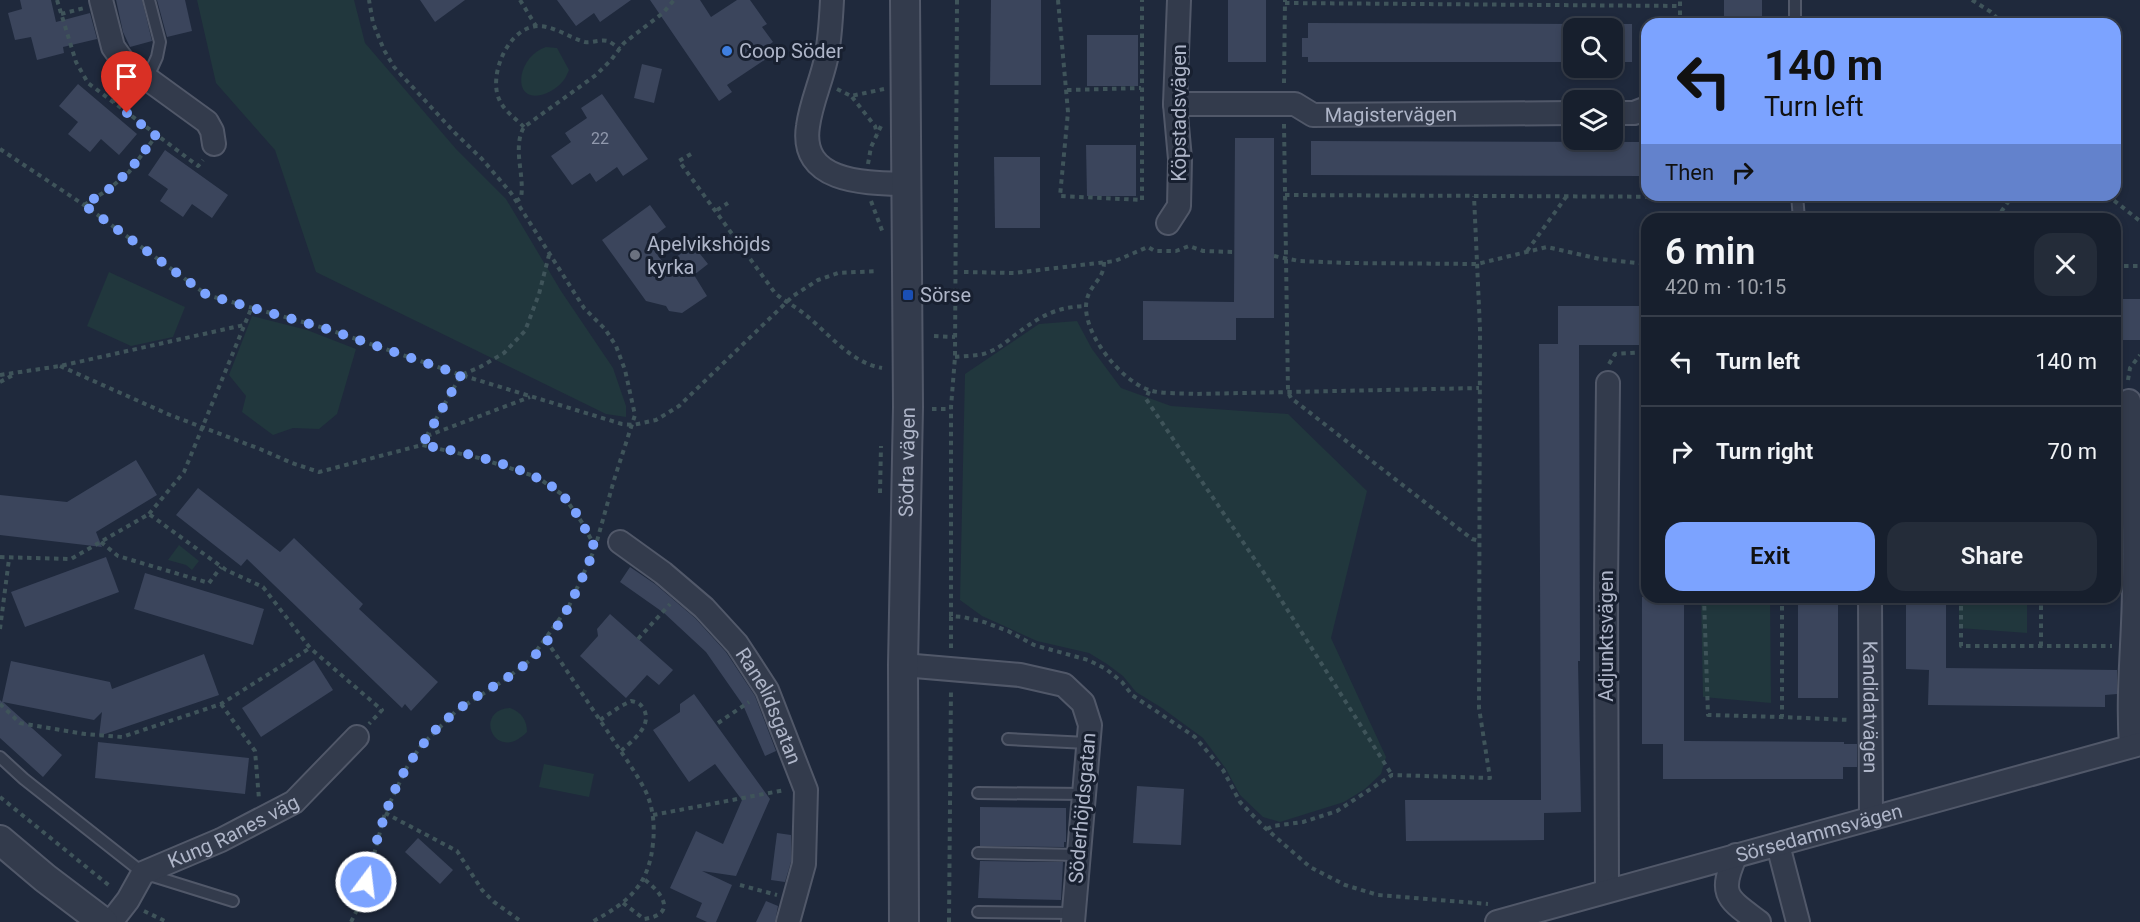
<!DOCTYPE html>
<meta charset="utf-8">
<style>
:root{--surface:#171f2d;--page:#242c39;--text:#f1f3f6;--muted:#9ea2aa;--line:#363d49;--accent:#7ca3ff}
body{margin:0;font-family:Roboto,sans-serif;background:var(--page);color:var(--text);height:100vh;display:flex;flex-direction:column;font-size:22px;white-space:nowrap}
*{box-sizing:border-box;margin:0}
p{font-size:20px;color:var(--muted)}
.icon{flex:none;width:33px;height:33px;fill:none;stroke:currentColor;stroke-width:2;stroke-linecap:round;stroke-linejoin:round}
.map{position:relative;flex:1;overflow:hidden}
.drawer{position:absolute;left:1641px;top:213px;width:480px;height:390px;display:flex;flex-direction:column;background:var(--surface);border-radius:18px;box-shadow:0 3px 9px #0003,0 0 0 2px var(--line)}
.drawer>*{flex:none}
.hud{position:absolute;left:1641px;top:18px;width:480px;height:183px;border-radius:18px;box-shadow:0 3px 9px #0003,0 0 0 2px var(--line);background:#7ca3ff;color:#111;overflow:hidden}
.tools{position:absolute;left:1563px;top:18px;display:grid;gap:12px}
.tools a{display:grid;place-items:center;width:60px;height:60px;border-radius:12px;background:var(--surface);box-shadow:0 3px 9px #0003,0 0 0 2px var(--line);font-size:30px}
.pin{position:absolute;display:grid;place-items:center;width:51px;height:51px;color:#fff;margin:-62px -26px;border-radius:50% 50% 50% 0;rotate:-45deg;box-shadow:0 0 6px #0007}
.pin .icon{rotate:45deg}
.me{position:absolute;width:66px;margin:-33px;rotate:15deg;stroke-linejoin:round;filter:drop-shadow(0 0 4px #0008)}
.turn{display:flex;align-items:center;gap:21px;height:126px;padding:0 24px;font-size:27px}
.turn .icon{width:78px;height:78px;stroke-width:2.5}
.turn b{display:block;font-size:42px;line-height:51px}
.then{display:flex;align-items:center;height:57px;padding:0 24px;background:#0003;gap:12px;font-size:22px}
.round{display:grid;place-items:center;flex:none;width:63px;height:63px;border-radius:18px;background:var(--page)}
.headline{display:flex;align-items:center;justify-content:space-between;height:102px;padding:0 24px}
h1{font-size:36px;font-weight:600;line-height:45px}
.primary-button{display:flex;gap:12px;margin-top:auto;padding:12px 24px}
.primary-button a{flex:1;height:69px;border-radius:18px;background:var(--accent);color:#111;font-size:24px;font-weight:600;line-height:69px;text-align:center}
.primary-button a+a{background:var(--page);color:var(--text)}
ul{padding:0;list-style:none}
li{display:flex;align-items:center;gap:18px;height:90px;padding:0 24px;border-top:2px solid var(--line)}
li div{flex:1}
li b{display:block;font-size:22px}
li em{font-style:normal}
.map>svg:first-child{display:block}
.green{fill:#21373d}
.building{fill:#3b455c}
.lines{fill:none;stroke-linecap:round;stroke-linejoin:round}
.service-casing{stroke:#515869;stroke-width:14}
.minor-casing{stroke:#515869;stroke-width:26}
.tertiary-casing{stroke:#515869;stroke-width:32}
.path{stroke:#3f545a;stroke-width:4;stroke-dasharray:4.5 4.5;stroke-linecap:butt}
.service{stroke:#333b4c;stroke-width:10}
.minor{stroke:#333b4c;stroke-width:22}
.tertiary{stroke:#333b4c;stroke-width:28}
.route{stroke:#7ca3ff;stroke-width:10;stroke-dasharray:0 18}
.shop-dot{fill:#3f7fe0;stroke:#182030;stroke-width:2}
.worship-dot{fill:#6b7280;stroke:#182030;stroke-width:2}
.transit-dot{fill:#1a4fb4;stroke:#182030;stroke-width:2}
.labels{text-anchor:middle;stroke-width:6;stroke-linejoin:round;paint-order:stroke}
.number-label{font-size:16px;fill:#9199ad}
.poi-label{font-size:20px;fill:#aeb5c8;stroke:#182030;text-anchor:start}
.street-label{font-size:20px;fill:#aeb5c8;stroke:#182030}
</style>
<div class="map">
<svg width="2140" height="922" viewBox="0 0 2140 922">
<rect width="100%" height="100%" fill="#1f293c"/>
<g class="green">
<path d="M197 0H354L365 43 456 149 506 199 561 291 613 368 626 406V417L606 414 316 272 275 150 216 83Z"/>
<path d="M546 47 557 48 569 70C565 80 561 85 551 91 511 112 513 58 546 47Z"/>
<path d="M109 272 185 307 173 337 131 346 87 326Z"/>
<path d="M252 316 307 330 356 349 337 414 319 429 293 428 273 435 242 412 246 396 229 375Z"/>
<path d="M1077 321 1092 349 1121 388 1171 406 1288 414 1367 491 1331 638 1386 757 1381 774 1365 789 1344 802 1280 822 1263 817 1240 795 1226 769 1203 738 1162 708 1136 692 1123 676 1107 664 1089 653 1037 641 982 616 960 600 965 374 1039 324Z"/>
<path d="M179 545 199 561 192 570 186 565 168 560Z"/>
<path d="M1701 597H1770L1771 703 1703 697Z"/>
<path d="M1959 597H2027V633L1959 628Z"/>
<path d="M510 708C522 712 527 721 527 732 495 765 472 710 510 708Z"/>
<path d="M544 764 594 774 589 797 539 787Z"/>
</g>
<g class="building">
<path d="M20 0H51L56 22 90 13 97 39 63 47 64 53 37 60 31 37 15 40 8 13 22 9Z"/>
<path d="M116 0H142L152 41 130 47 123 32Z"/>
<path d="M157 0H185L192 31 167 37Z"/>
<path d="M420 0H465L435 22Z"/>
<path d="M557 0H631L600 22 594 13 576 26Z"/>
<path d="M650 0H700L711 17 737 0H750L767 24 762 27 773 42 766 47 772 55 727 85 732 92 719 101Z"/>
<path d="M991 0H1041V85H990Z"/>
<rect x="1228" y="0" width="38" height="62"/>
<rect x="1724" y="0" width="38" height="24"/>
<path d="M1308 23 1574 24V62H1308V57H1302V38H1308Z"/>
<rect x="1612" y="24" width="20" height="38"/>
<rect x="1087" y="35" width="51" height="51"/>
<path d="M642 64 662 69 654 103 634 98Z"/>
<path d="M78 84 137 134 119 155 101 139 90 152 68 134 78 122 59 106Z"/>
<path d="M602 94 648 159 623 176 617 167 596 182 590 173 572 185 551 156 571 142 565 133 587 118 581 108Z"/>
<path d="M1235 138H1274V318H1236V340H1143V301L1234 302Z"/>
<path d="M1311 141 1647 142V176L1311 175Z"/>
<path d="M1086 145H1136V196H1087Z"/>
<path d="M165 150 228 195 212 218 192 204 183 217 160 201 168 189 148 175Z"/>
<path d="M994 157H1040V228H995Z"/>
<path d="M650 205 666 227 647 241 665 265 693 245 708 264 694 275 707 296 682 313 669 311 666 306 646 301 602 240Z"/>
<rect x="2115" y="299" width="25" height="41"/>
<path d="M1558 306H1647V345H1579L1580 661H1578L1581 812 1544 813V840L1406 841 1405 800H1541L1539 344H1558Z"/>
<path d="M136 460 157 495 96 532 102 547 0 535V495L67 502Z"/>
<path d="M198 488 280 552 294 538 363 604 359 609 438 682 411 711 405 704 402 708 247 559 241 566 176 515Z"/>
<path d="M106 557 119 592 25 627 11 592Z"/>
<path d="M630 567 655 584 695 618 726 652 755 696 776 751 765 756 743 705 706 652 664 613 620 582Z"/>
<path d="M145 573 264 609 253 645 134 609Z"/>
<path d="M1642 597H1684V741L1844 742V744H1857V767H1843V779H1663V744H1642Z"/>
<rect x="1798" y="597" width="40" height="101"/>
<path d="M1906 597H1946V668L2117 670V694L2105 695V707L1928 705 1929 670 1906 669Z"/>
<path d="M610 614 673 670 659 685 647 675 626 698 580 656 598 636 597 629Z"/>
<path d="M204 654 219 695 99 736 102 712 94 720 3 702 62 755 43 777 0 738V700L2 702 11 661 110 682 112 689Z"/>
<path d="M314 660 333 690 261 737 242 708Z"/>
<path d="M694 694 770 799 736 876 702 871 732 885 716 922H707L696 917 702 903 670 888 696 831 723 844 742 800 715 764 689 782 653 730 680 712V704Z"/>
<path d="M98 742 249 758 245 794 95 778Z"/>
<path d="M1137 786 1184 789 1181 845 1133 843Z"/>
<path d="M980 807 1066 808V842H1064V847L980 846Z"/>
<path d="M777 833 791 835V862L785 882 771 880Z"/>
<path d="M418 838 453 870 440 884 405 852Z"/>
<path d="M980 861 1063 862 1061 900 978 898Z"/>
<path d="M766 901 778 906 775 922H756Z"/>
</g>
<g class="lines">
<defs>
<g id="service">
<path d="M1795 0V24"/>
<path d="M147 79 157 57 160 42 149 0"/>
<path d="M1797 195 1799 219"/>
<path d="M1008 739 1088 743"/>
<path d="M0 757 24 779 143 873 233 901"/>
<path d="M978 793 1084 794"/>
<path d="M978 853 1078 855"/>
<path d="M978 912 1074 913"/>
</g>
<g id="minor">
<path d="M101 0 113 47 123 61 207 122 212 131 214 144"/>
<path d="M832 0C831 20 830 40 826 59 821 82 811 103 808 126 799 184 868 183 906 184"/>
<path id="s1" d="M1175 104H1295L1313 115 1574 113"/>
<path d="M1612 113H1634L1647 108"/>
<path d="M1168 223 1179 206 1180 159 1175 104 1179 0"/>
<path d="M2129 401C2133 462 2135 524 2134 585 2134 639 2127 692 2131 746"/>
<path id="s2" d="M620 542 663 573 704 608 737 644 767 690 806 790 804 864 788 922"/>
<path id="s3" d="M1870 597 1871 817"/>
<path d="M903 665 1020 675 1064 685 1083 703 1090 725 1073 922"/>
<path d="M1778 845 1798 922"/>
<path d="M1736 855C1718 895 1727 898 1759 922"/>
<path d="M1607 890 1606 588 1608 383"/>
<path id="s4" d="M111 922 128 900 143 873 221 840 294 802 357 737"/>
<path id="s5" d="M1497 922 2140 744"/>
</g>
<g id="tertiary">
<path d="M0 840 45 878 103 922"/>
<path id="s6" d="M904 922 903 665 908 407 905 0"/>
</g>
</defs>
<use href="#service" class="service-casing"/>
<use href="#minor" class="minor-casing"/>
<use href="#tertiary" class="tertiary-casing"/>
<g class="path">
<path d="M57 0 76 62 88 83 198 166 203 160"/>
<path d="M520 0 536 26"/>
<path d="M957 0 955 357 951 407V616L963 617 984 622 1008 631 1034 645 1088 660 1106 669 1122 682 1132 695 1195 737 1223 770 1240 802 1263 826 1310 867 1345 885 1378 895 1488 904"/>
<path d="M1058 0 1068 112 1060 196 1142 200V0"/>
<path d="M1972 0 1991 12 2003 24"/>
<path d="M1285 3 1680 6"/>
<path d="M61 14 84 8"/>
<path d="M1680 24V0"/>
<path d="M1284 83 1285 0"/>
<path d="M837 89 851 96 884 89"/>
<path d="M1067 90 1141 88"/>
<path d="M852 97 875 126 877 134"/>
<path d="M113 102 125 86"/>
<path d="M1284 124 1288 392 1291 398 1472 539 1480 541"/>
<path d="M524 127C515 118 504 111 499 99 489 76 506 33 532 27 549 22 569 38 585 42 592 43 601 39 608 41 612 43 616 46 620 49"/>
<path d="M0 149 84 205 207 295 324 328 461 375 622 424 633 425 656 420 679 406 793 296 818 280 838 273 878 271"/>
<path d="M691 154 679 161 775 293C784 301 793 305 802 312 828 332 849 362 882 368"/>
<path d="M868 164 871 147 881 126"/>
<path d="M1285 195 1708 197 1730 195"/>
<path d="M2107 195 2140 221"/>
<path d="M516 201 521 198C525 175 512 148 524 127L596 75 611 60 624 43 663 13 674 0"/>
<path d="M871 201 883 233"/>
<path d="M84 205 109 189 129 172 156 136"/>
<path d="M717 210 728 203"/>
<path d="M1996 219 2013 195"/>
<path d="M1527 251 1566 197"/>
<path d="M1274 256 1299 261 1347 263 1477 264 1547 247 1600 259 1647 264"/>
<path d="M1104 262C1104 280 1091 283 1087 299 1079 330 1121 381 1149 390 1160 394 1182 393 1195 394L1479 388"/>
<path d="M2115 266H2140"/>
<path d="M964 272 1014 273 1115 261 1148 247 1155 251H1176L1189 246 1203 251 1234 252"/>
<path d="M934 336 955 337"/>
<path d="M955 357C964 356 974 356 983 354 995 351 1005 343 1015 335 1039 317 1055 307 1086 306"/>
<path d="M1609 364 1615 354 1647 352"/>
<path d="M60 366 170 415 260 449 292 463 319 472 422 445 479 458 537 477 563 495 583 524 595 547"/>
<path d="M0 375 60 366 244 325"/>
<path d="M2128 380 2130 368 2140 355"/>
<path d="M0 382 15 374"/>
<path d="M1149 391 1146 399 1266 576 1392 775"/>
<path d="M932 409H947L951 407"/>
<path d="M427 436 530 397"/>
<path d="M422 444 461 375 480 367 504 353 525 331 539 294 549 255"/>
<path d="M880 493 881 446"/>
<path d="M149 514 184 472 251 309"/>
<path d="M101 542 118 556 209 583 221 567"/>
<path d="M0 557 71 559 149 514 226 570 263 587 310 648 382 710 369 724"/>
<path d="M1704 597 1708 715 1782 717"/>
<path d="M1782 597V717L1850 720"/>
<path d="M1961 597V646H2112"/>
<path d="M0 629 9 559"/>
<path d="M638 639 670 604"/>
<path d="M546 640C567 671 587 701 608 732 620 751 634 769 645 790 653 806 655 825 653 843 649 886 628 902 592 922"/>
<path d="M2041 646V597"/>
<path d="M951 648V617"/>
<path d="M0 704 20 723 85 734 122 737 221 704 310 648"/>
<path d="M221 704 255 751 259 799"/>
<path d="M600 720 621 706 631 701C637 702 640 703 643 708 654 725 632 741 621 751"/>
<path d="M718 723 749 702"/>
<path d="M0 797 111 887"/>
<path d="M385 813 457 851 482 890 494 902 522 922"/>
<path d="M653 815 785 790"/>
<path d="M1267 829 1273 826 1303 822 1337 811 1392 775 1490 778 1479 708 1480 329 1474 196"/>
<path d="M740 885 777 895"/>
<path d="M623 903 644 919C679 914 661 892 644 879"/>
<path d="M144 911 167 922"/>
<path d="M351 922 362 900 385 813 407 767 420 747 456 711 503 681 529 661 569 606 595 548 614 480 635 415 625 370 616 346 605 329 584 308 511 193 482 159 455 133 394 67 384 50 373 23 369 0"/>
<path d="M949 922 951 689"/>
</g>
<use href="#service" class="service"/>
<use href="#minor" class="minor"/>
<use href="#tertiary" class="tertiary"/>
</g>
<g class="lines">
<path class="route" d="M127 113 156 136 129 171 109 189 84 205 207 295 324 328 461 375 422 445C459 451 539 468 564 497 577 511 586 531 595 548 578 588 561 632 528 662 513 675 496 685 479 695 457 709 437 726 421 747 390 785 378 835 366 882"/>
</g>
<circle class="shop-dot" cx="727" cy="51" r="6"/>
<circle class="worship-dot" cx="635" cy="255" r="6"/>
<rect class="transit-dot" x="902" y="289" width="12" height="12" rx="3"/>
<g class="labels">
<g class="number-label">
<text x="600" y="144">22</text>
</g>
<g class="poi-label">
<text x="739" y="58">Coop Söder</text>
<text x="647" y="251">Apelvikshöjds<tspan x="647" dy="23">kyrka</tspan></text>
<text x="920" y="302">Sörse</text>
</g>
<g class="street-label">
<text transform="translate(1179 113) rotate(-90)" y="7">Köpstadsvägen</text>
<text dy="7" stroke="none"><textPath href="#s1" startOffset="219">Magistervägen</textPath></text>
<text dy="7" stroke="none"><textPath href="#s6" startOffset="460">Södra vägen</textPath></text>
<text transform="translate(1606 636) rotate(-90)" y="7">Adjunktsvägen</text>
<text dy="7" stroke="none"><textPath href="#s2" startOffset="226">Ranelidsgatan</textPath></text>
<text dy="7" stroke="none"><textPath href="#s3" startOffset="110">Kandidatvägen</textPath></text>
<text transform="translate(1082 808) rotate(-85)" y="7">Söderhöjdsgatan</text>
<text dy="7" stroke="none"><textPath href="#s4" startOffset="158">Kung Ranes väg</textPath></text>
<text dy="7" stroke="none"><textPath href="#s5" startOffset="334">Sörsedammsvägen</textPath></text>
</g>
</g>
</svg>
<div class="tools">
<a><svg class="icon" aria-label="search" viewBox="0 0 24 24"><circle cx="10" cy="10" r="6"/><path d="M15 15l6 6"/></svg></a>
<a><svg class="icon" aria-label="layers" viewBox="0 0 24 24"><path d="M12 4l9 5-9 5-9-5zM3 14l9 5 9-5"/></svg></a>
</div>
<div class="pin" style="left:127px;top:113px;background:#d93025"><svg class="icon" aria-label="arrive" viewBox="0 0 24 24"><path d="M6 21V4h12l-3 4 3 4H6"/></svg></div>
<svg class="me" style="left:366px;top:882px" viewBox="-20 -20 40 40"><circle r="17" fill="#7ca3ff" stroke="#fff" stroke-width="3"/><path d="M0-11L8 9 0 5-8 9z" fill="#fff"/></svg>
<div class="hud">
<div class="turn"><svg class="icon" aria-label="left" viewBox="0 0 24 24"><path d="M17 20v-9H6M10 6l-5 5 5 5"/></svg><div><b>140 m</b>Turn left</div></div>
<div class="then">Then<svg class="icon" aria-label="right" viewBox="0 0 24 24"><path d="M7 20v-9h11M14 6l5 5-5 5"/></svg></div>
</div>
<section class="drawer">
<div class="headline"><div><h1>6 min</h1><p>420 m · 10:15</p></div><a class="round"><svg class="icon" aria-label="close" viewBox="0 0 24 24"><path d="M6 6l12 12M18 6L6 18"/></svg></a></div>
<ul>
<li><svg class="icon" aria-label="left" viewBox="0 0 24 24"><path d="M17 20v-9H6M10 6l-5 5 5 5"/></svg><div><b>Turn left</b></div><em>140 m</em></li>
<li><svg class="icon" aria-label="right" viewBox="0 0 24 24"><path d="M7 20v-9h11M14 6l5 5-5 5"/></svg><div><b>Turn right</b></div><em>70 m</em></li>
</ul>
<div class="primary-button"><a>Exit</a><a>Share</a></div>
</section>
</div>
